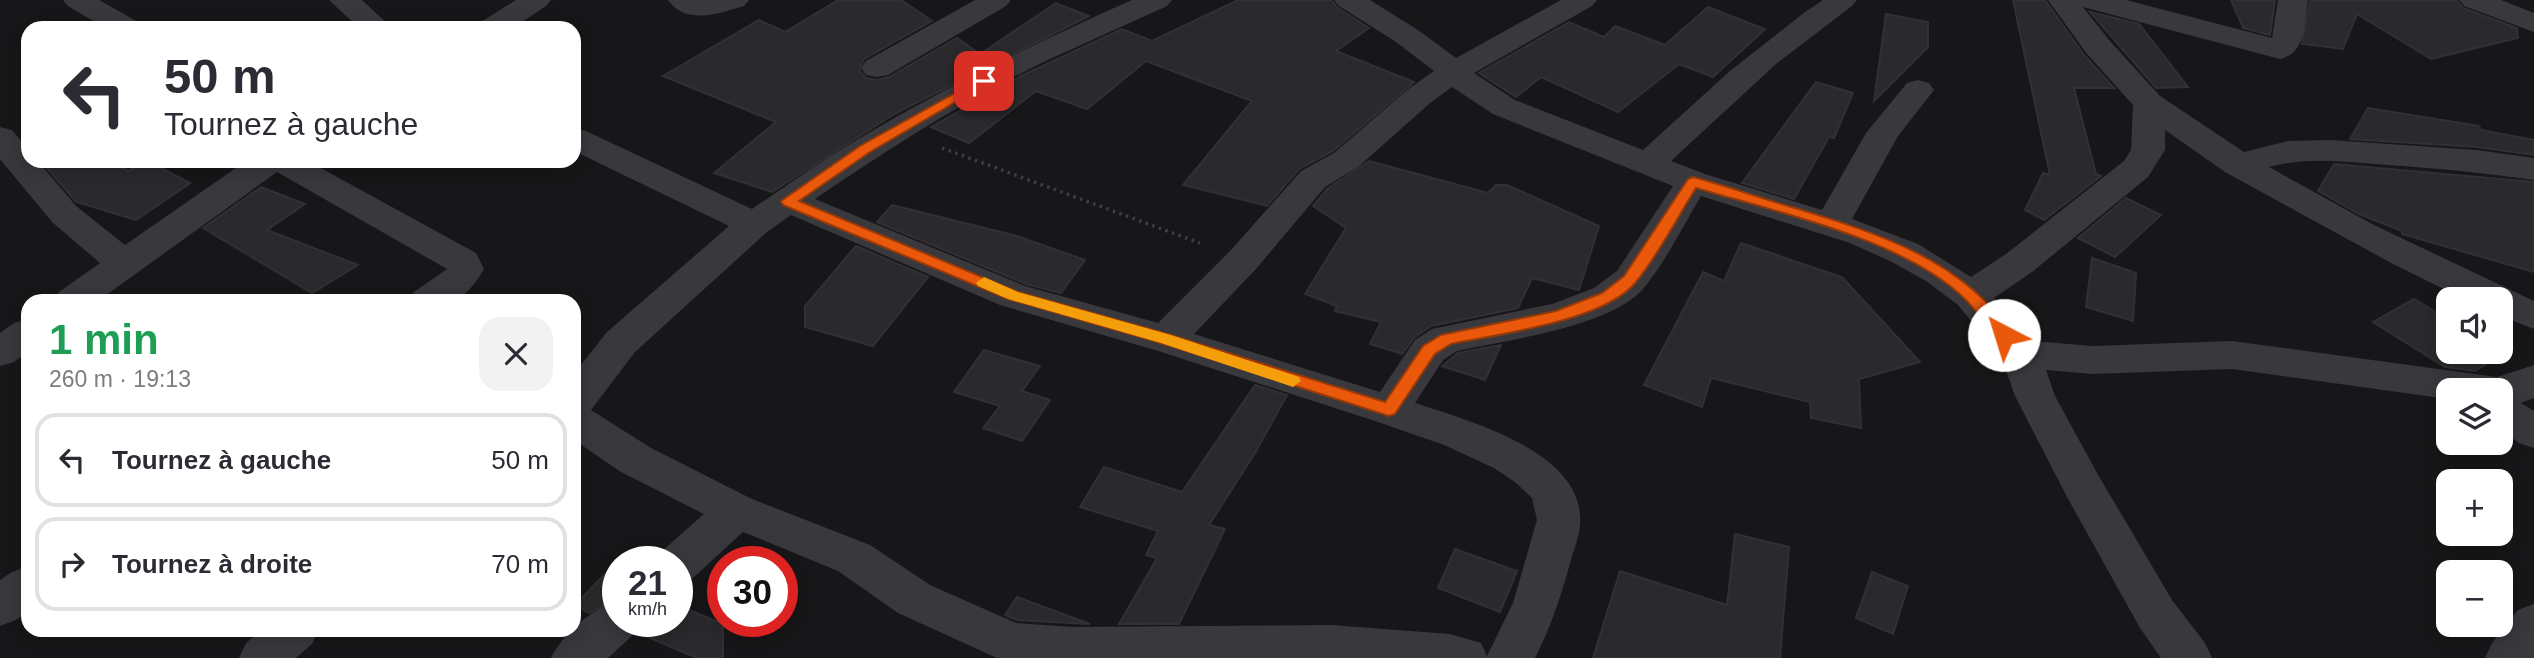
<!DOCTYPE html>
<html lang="fr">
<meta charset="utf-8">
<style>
:root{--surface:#fff;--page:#f2f2f3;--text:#2b2b33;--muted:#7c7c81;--line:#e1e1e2}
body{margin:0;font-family:Helvetica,sans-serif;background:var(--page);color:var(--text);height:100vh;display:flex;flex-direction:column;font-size:26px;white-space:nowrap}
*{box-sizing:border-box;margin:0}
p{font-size:23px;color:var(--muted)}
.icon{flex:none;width:38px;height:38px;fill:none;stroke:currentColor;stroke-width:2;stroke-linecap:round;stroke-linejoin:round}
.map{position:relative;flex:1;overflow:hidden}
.drawer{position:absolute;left:21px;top:294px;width:560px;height:343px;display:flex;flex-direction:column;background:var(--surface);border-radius:21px;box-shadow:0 4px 18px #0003}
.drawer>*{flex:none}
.guide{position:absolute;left:21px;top:21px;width:560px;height:147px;border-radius:21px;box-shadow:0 4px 18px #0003;background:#fff;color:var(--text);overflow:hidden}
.tools{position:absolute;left:2436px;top:287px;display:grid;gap:14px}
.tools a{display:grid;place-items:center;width:77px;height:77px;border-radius:14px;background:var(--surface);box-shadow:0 4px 18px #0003;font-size:35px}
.speed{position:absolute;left:602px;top:546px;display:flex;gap:14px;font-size:35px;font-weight:700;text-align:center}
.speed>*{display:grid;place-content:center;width:91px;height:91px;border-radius:50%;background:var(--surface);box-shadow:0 4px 18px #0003;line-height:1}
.speed small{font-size:18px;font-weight:400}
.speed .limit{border:10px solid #d22;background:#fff;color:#111}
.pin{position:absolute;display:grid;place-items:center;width:60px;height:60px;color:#fff;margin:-30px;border-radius:14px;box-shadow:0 4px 10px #0006}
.me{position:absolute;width:77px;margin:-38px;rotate:320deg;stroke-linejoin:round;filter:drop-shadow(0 0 5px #0008)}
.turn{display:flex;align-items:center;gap:24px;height:147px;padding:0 28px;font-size:32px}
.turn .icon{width:91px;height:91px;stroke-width:2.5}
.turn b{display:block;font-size:49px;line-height:60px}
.round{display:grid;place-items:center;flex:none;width:74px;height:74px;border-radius:21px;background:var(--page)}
.headline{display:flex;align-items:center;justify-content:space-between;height:119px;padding:0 28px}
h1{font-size:42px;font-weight:600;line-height:52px;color:#1e9e55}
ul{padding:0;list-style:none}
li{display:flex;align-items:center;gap:21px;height:94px;margin:0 14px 10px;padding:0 14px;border:4px solid var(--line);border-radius:21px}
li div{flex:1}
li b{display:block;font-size:26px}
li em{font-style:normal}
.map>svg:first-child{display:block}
.building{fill:#2a292c;stroke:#323034;stroke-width:2}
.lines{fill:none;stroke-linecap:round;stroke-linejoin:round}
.path{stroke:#3e3e44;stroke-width:3.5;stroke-dasharray:2.5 4.5;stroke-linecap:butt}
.street{fill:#39383d;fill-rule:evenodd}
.route{fill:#ea580c;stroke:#983908;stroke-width:2}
.slow{fill:#f59e0b}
</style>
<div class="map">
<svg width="2534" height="658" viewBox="0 0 2534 658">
<rect width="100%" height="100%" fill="#171618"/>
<g class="building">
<path d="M838 0H901L932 21 864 59 859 70 866 78 877 80 889 77 957 38 980 54 1056 3 1089 16 896 113 772 192 714 173 776 122 663 76 759 20 785 32Z"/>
<path d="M1238 0H1331L1338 8 1369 28 1336 51 1414 82 1333 151 1299 169 1267 206 1183 185 1252 101 1146 61 1087 109 1036 91 969 143 931 127 1021 76 1122 29 1152 41Z"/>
<path d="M2013 0H2045L2085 56 2114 88H2074L2096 174 2101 176 2044 220 2025 210 2043 173 2050 175Z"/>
<path d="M2231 0H2275L2270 35 2243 28Z"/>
<path d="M2310 0H2456L2463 8 2517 28 2518 38 2431 59 2357 14 2343 49 2302 44Z"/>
<path d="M1708 7 1765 29 1713 77 1679 64 1618 112 1541 77 1516 97 1479 73 1569 22 1604 37 1615 26 1665 45Z"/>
<path d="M2090 12 2139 24 2188 87 2156 88Z"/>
<path d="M1886 14 1928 22V47L1874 101Z"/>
<path d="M1816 82 1853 93 1834 138 1829 137 1794 199 1742 183Z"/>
<path d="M2368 108 2479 126 2481 130 2534 140V155L2477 147 2350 139Z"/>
<path d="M41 161H115L128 171 148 161 190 183 136 220 76 202Z"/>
<path d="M1369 161 1488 193 1496 185H1507L1599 226 1579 290 1532 278 1518 308 1431 326 1414 338 1402 354 1370 344 1381 322 1335 311 1337 306 1305 294 1346 228 1313 206 1327 189Z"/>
<path d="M2334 164 2534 182V272L2402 234V231L2359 214 2318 191Z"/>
<path d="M261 187 305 204 267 230 358 265 312 293 203 228Z"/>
<path d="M2126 198 2161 215 2115 257 2078 238Z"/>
<path d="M892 205 1017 236 1085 260 1061 293 1026 284 877 222Z"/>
<path d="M1741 243 1842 277 1920 362 1859 379 1861 428 1811 418 1810 402 1711 378 1702 407 1644 385 1703 272 1724 281Z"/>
<path d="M856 246 928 277 873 346 805 327V306Z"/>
<path d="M2092 258 2136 273 2133 321 2086 307Z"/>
<path d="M2414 299 2448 319V352L2501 351 2505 353 2475 371 2445 367 2373 322Z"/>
<path d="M1501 345 1485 380 1442 366 1458 353Z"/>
<path d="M984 350 1040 366 1022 391 1050 400 1022 441 983 428 1000 406 954 392Z"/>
<path d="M1255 385 1287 395 1255 453 1209 525 1225 529 1179 624H1119L1157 558 1146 555 1158 531 1080 507 1104 467 1182 492Z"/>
<path d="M1735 534 1789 547 1780 658H1593L1620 571 1727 605Z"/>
<path d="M1455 549 1517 571 1500 612 1438 588Z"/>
<path d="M1872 572 1908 586 1893 634 1856 618Z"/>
<path d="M605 574 618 579V598L589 613 574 606Z"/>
<path d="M1017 597 1090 624 1017 620 1005 615Z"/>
<path d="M677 605 723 624V658H697L638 633 643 621H677Z"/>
</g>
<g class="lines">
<path class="path" d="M942 148 1200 243"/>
<g class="street">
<path d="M63 0H99L138 22 142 28H105L68 6Z"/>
<path d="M329 0H362L392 28H359Z"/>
<path d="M516 0H551L546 6 513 28H477L481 22Z"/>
<path d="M668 0H749L744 6C720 13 686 26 668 0Z"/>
<path d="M975 0H1011L1006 6 888 75 877 77 866 75 861 68 866 61Z"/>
<path d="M1132 0H1172L1167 6C1128 24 1089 41 1050 59 968 98 890 148 815 199L1025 286 1158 323 1230 251 1301 171 1334 153 1407 90 1434 71 1396 42 1339 6 1334 0H1370L1418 30 1456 58 1561 0H1597L1592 6 1474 73 1515 100 1643 150 1730 71 1805 12 1823 0H1857L1852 6 1776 64 1671 161 1705 174 1822 210 1866 133 1907 83 1918 80 1929 83 1934 90 1898 136 1852 219 1918 244 1971 277 2006 254 2124 161 2131 150 2133 105 2087 54 2048 0H2126L2272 38 2278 0H2308C2304 23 2307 53 2280 59L2083 7 2109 40 2160 96 2244 152 2288 141 2330 140 2477 150 2534 158V180C2485 173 2437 168 2388 165 2348 162 2308 156 2269 167L2374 225 2534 301V329L2501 316V299H2464L2393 264 2225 172 2165 130V150L2148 177 2032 272 1994 298 2031 341 2093 346 2232 341 2497 377 2534 365V398L2521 403 2534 411V448L2519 443 2501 430V390H2448V399L2232 369 2093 374 2046 370 2055 396 2097 473 2172 600 2205 643 2212 658H2161L2140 628 2067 497 2015 396 2002 359 1958 305 1926 281 1892 262 1850 243 1701 196C1683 226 1666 261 1644 288 1611 327 1506 340 1457 351L1443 360 1415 403C1466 420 1576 449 1580 515 1582 533 1573 550 1569 567 1560 599 1550 629 1535 658H997L898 613 838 571 743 532 693 578 677 584V562H656L661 552 704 514 621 472 574 440V374L607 332 729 226 574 151V128L586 131 752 209C786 186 820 162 855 141 945 87 1037 42 1132 0ZM1452 87 1493 114 1673 186 1617 271 1594 288 1552 304 1432 329 1415 340 1380 392 1194 334 1256 269 1325 187 1358 167 1429 104ZM791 215 1000 305 1155 350 1375 421 1444 445 1494 468 1515 482 1532 498 1537 520 1513 603 1487 656 1481 643 1450 634 1331 625 1072 627 1016 623 930 585 870 545 752 499 651 448 591 410 635 352 767 232Z"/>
<path d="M2459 0H2501L2534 13V32L2464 6Z"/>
<path d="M0 127 12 130 28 149V161H38L76 206 125 245 246 161H308L476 253 484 269C461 308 450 301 408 301L414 292 447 269 277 172 98 301H53L59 292 100 263 52 222 0 159Z"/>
<path d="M28 319V352L14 362 0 366V333L14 323Z"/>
<path d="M28 566V611L16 620 0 626V580L12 572Z"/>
<path d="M618 600V621H641L634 634 608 658H551C563 633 592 609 618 600Z"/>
<path d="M2534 604V658H2485L2492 643 2518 610Z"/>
<path d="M262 630H318L312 644 296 658H239L246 643Z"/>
</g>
</g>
<path class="route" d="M984 77 988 78V83L870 152 799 201 1018 292 1171 335 1385 402 1423 346 1441 335 1556 311 1602 293 1624 276 1688 179 1693 177C1724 185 1754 196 1785 205 1867 230 1964 257 2012 335L2004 340 1998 339C1988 326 1978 313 1967 301 1907 240 1777 212 1696 188 1677 218 1659 254 1636 282 1605 321 1499 334 1451 344L1435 354 1395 414 1389 416 1161 343 1008 299 783 205 781 201 860 146Z"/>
<path class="slow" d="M984 277 1018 292 1171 335 1299 377 1301 381 1293 387 1161 343 1008 299 978 286 976 283Z"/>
</svg>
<div class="tools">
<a><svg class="icon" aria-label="sound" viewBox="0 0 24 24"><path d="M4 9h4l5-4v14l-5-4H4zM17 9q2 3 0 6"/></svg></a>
<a><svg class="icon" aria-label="layers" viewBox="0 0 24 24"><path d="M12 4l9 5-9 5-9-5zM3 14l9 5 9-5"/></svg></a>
<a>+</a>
<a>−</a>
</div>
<div class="speed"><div>21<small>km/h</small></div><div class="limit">30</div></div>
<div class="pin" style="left:984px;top:81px;background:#d93025"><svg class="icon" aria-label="arrive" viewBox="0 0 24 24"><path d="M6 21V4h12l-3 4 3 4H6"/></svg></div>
<svg class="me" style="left:2004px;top:335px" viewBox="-20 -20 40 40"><circle r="19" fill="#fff"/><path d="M0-13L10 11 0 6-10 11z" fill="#ea580c"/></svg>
<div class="guide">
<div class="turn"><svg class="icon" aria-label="left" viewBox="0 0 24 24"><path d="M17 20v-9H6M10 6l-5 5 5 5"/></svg><div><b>50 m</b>Tournez à gauche</div></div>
</div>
<section class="drawer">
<div class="headline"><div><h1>1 min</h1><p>260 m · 19:13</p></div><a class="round"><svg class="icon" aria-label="close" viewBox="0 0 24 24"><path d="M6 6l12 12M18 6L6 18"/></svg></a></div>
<ul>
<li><svg class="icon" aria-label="left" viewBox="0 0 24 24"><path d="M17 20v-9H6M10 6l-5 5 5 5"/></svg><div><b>Tournez à gauche</b></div><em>50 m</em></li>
<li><svg class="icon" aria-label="right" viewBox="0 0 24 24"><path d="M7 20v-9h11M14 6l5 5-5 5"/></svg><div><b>Tournez à droite</b></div><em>70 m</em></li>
</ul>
</section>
</div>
